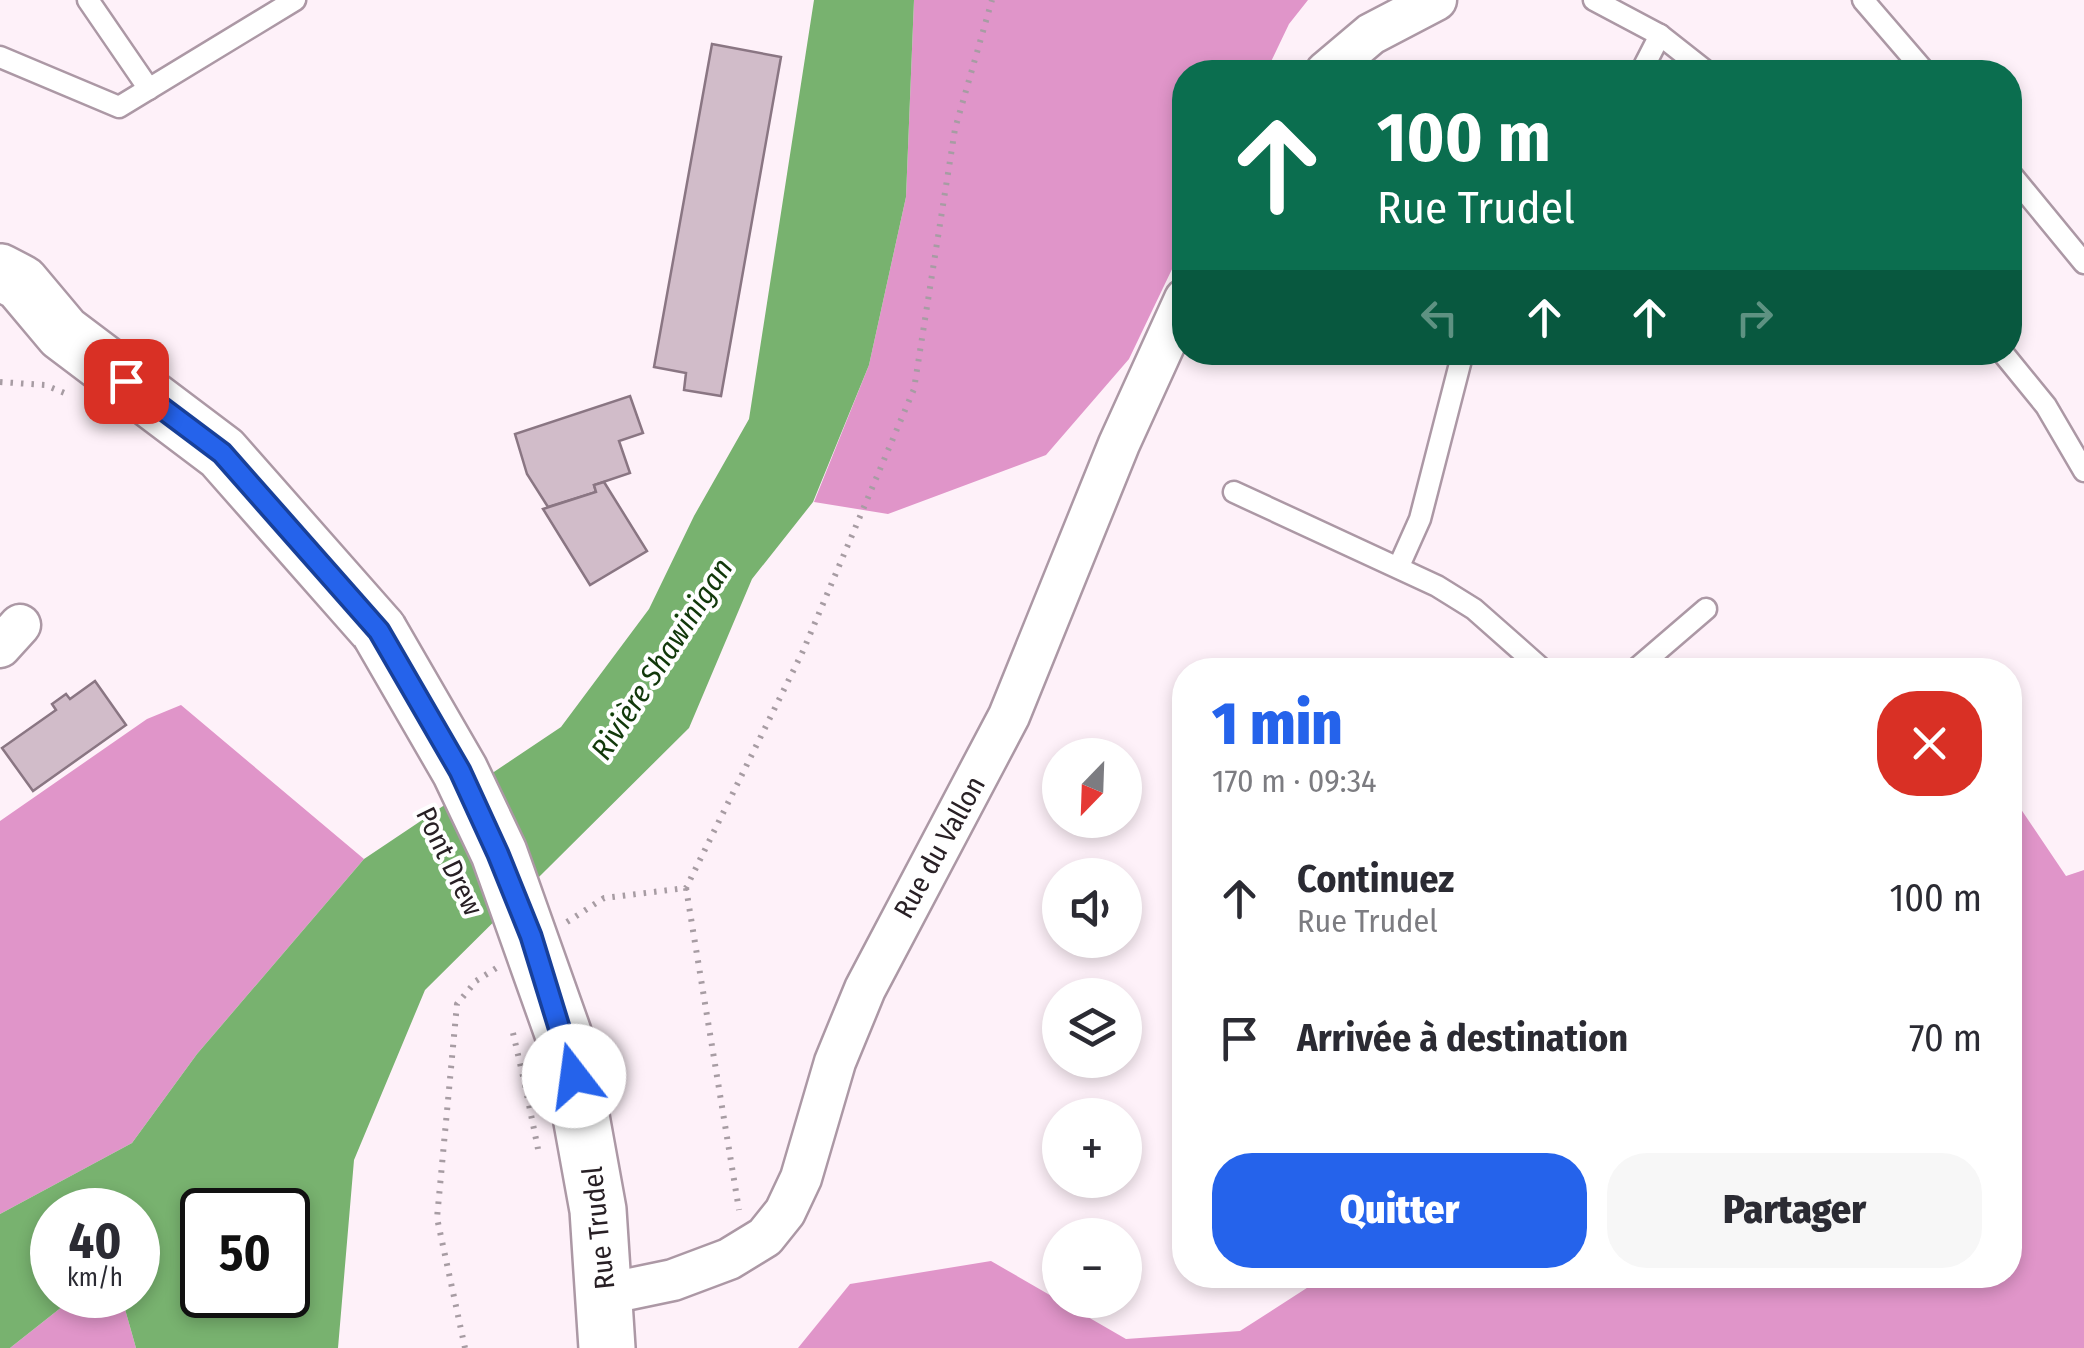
<!DOCTYPE html>
<html lang="fr">
<meta charset="utf-8">
<style>
:root{--surface:#fff;--page:#f7f7f7;--text:#2b2b33;--muted:#7c7c81;--accent:#2563eb}
body{margin:0;font-family:"Fira Sans Condensed",sans-serif;background:var(--page);color:var(--text);height:100vh;display:flex;flex-direction:column;font-size:38px;white-space:nowrap}
*{box-sizing:border-box;margin:0}
p{font-size:32px;color:var(--muted)}
.icon{flex:none;width:55px;height:55px;fill:none;stroke:currentColor;stroke-width:2;stroke-linecap:round;stroke-linejoin:round}
.map{position:relative;flex:1;overflow:hidden}
.side{position:absolute;left:1172px;top:658px;width:850px;height:630px;display:flex;flex-direction:column;background:var(--surface);border-radius:40px;box-shadow:0 5px 15px #0003}
.side>*{flex:none}
.banner{position:absolute;left:1172px;top:60px;width:850px;height:305px;border-radius:40px;box-shadow:0 5px 15px #0003;background:#0b6e4f;color:#fff;overflow:hidden}
.needle{width:65px;rotate:203deg}
.fabs{position:absolute;left:1042px;top:738px;display:grid;gap:20px}
.fabs a{display:grid;place-items:center;width:100px;height:100px;border-radius:50%;background:var(--surface);box-shadow:0 5px 15px #0003;font-size:50px}
.speed{position:absolute;left:30px;top:1188px;display:flex;gap:20px;font-size:50px;font-weight:700;text-align:center}
.speed>*{display:grid;place-content:center;width:130px;height:130px;border-radius:50%;background:var(--surface);box-shadow:0 5px 15px #0003;line-height:1}
.speed small{font-size:25px;font-weight:400}
.speed .limit{border:5px solid #111;border-radius:15px;background:#fff;color:#111}
.pin{position:absolute;display:grid;place-items:center;width:85px;height:85px;color:#fff;margin:-42px;border-radius:20px;box-shadow:0 5px 15px #0006}
.me{position:absolute;width:110px;margin:-55px;rotate:345deg;stroke-linejoin:round;filter:drop-shadow(0 0 8px #0008)}
.turn{display:flex;align-items:center;gap:35px;height:210px;padding:0 40px;font-size:45px}
.turn .icon{width:130px;height:130px;stroke-width:2.5}
.turn b{display:block;font-size:70px;line-height:85px}
.lanes{display:flex;align-items:center;height:95px;padding:0 40px;background:#0003;justify-content:center;gap:50px;direction:ltr}
.lanes .off{opacity:.35}
.round{display:grid;place-items:center;flex:none;width:105px;height:105px;border-radius:40px;background:var(--page)}
.summary{display:flex;align-items:center;justify-content:space-between;height:170px;padding:0 40px}
h1{font-size:60px;font-weight:800;line-height:75px;color:var(--accent)}
.primary-button{display:flex;gap:20px;margin-top:auto;padding:20px 40px}
.primary-button a{flex:1;height:115px;border-radius:40px;background:var(--accent);color:#fff;font-size:40px;font-weight:800;line-height:115px;text-align:center}
.primary-button a+a{background:var(--page);color:var(--text)}
ul{padding:0;list-style:none}
li{display:flex;align-items:center;gap:30px;height:140px;padding:0 40px}
li div{flex:1}
li b{display:block;font-size:38px}
li em{font-style:normal}
.map>svg:first-child{display:block}
.forest{fill:#e095c9}
.water{fill:#78b26f;fill-rule:evenodd}
.building{fill:#d1bcc9;stroke:#8a7683;stroke-width:2.5}
.lines{fill:none;stroke-linecap:round;stroke-linejoin:round}
.lane-casing{stroke:#ac98a5;stroke-width:25}
.street-casing{stroke:#ac98a5;stroke-width:45}
.secondary-casing{stroke:#ac98a5;stroke-width:60}
.path{stroke:#a79ca3;stroke-width:6;stroke-dasharray:2.5 8;stroke-linecap:butt}
.lane{stroke:#fff;stroke-width:20}
.street{stroke:#fff;stroke-width:40}
.secondary{stroke:#fff;stroke-width:55}
.secondary-bridge-casing{stroke:#ac98a5;stroke-width:60;stroke-linecap:butt}
.path-bridge{stroke:#a79ca3;stroke-width:6;stroke-dasharray:2.5 8;stroke-linecap:butt}
.secondary-bridge{stroke:#fff;stroke-width:55}
.route-casing{stroke:#184099;stroke-width:25}
.route{stroke:#2563eb;stroke-width:18}
.labels{text-anchor:middle;stroke-width:8;stroke-linejoin:round;paint-order:stroke}
.street-label{font-size:28px;fill:#282025;stroke:#fff}
.water-label{font-size:30px;font-style:italic;fill:#11380a;stroke:#fff}
</style>
<div class="map">
<svg width="2084" height="1348" viewBox="0 0 2084 1348">
<rect width="100%" height="100%" fill="#fef1f9"/>
<g class="forest">
<path d="M914 0H1308L1289 24 1266 72H1185V242L1129 359 1046 455 888 514 814 502 869 365 906 197Z"/>
<path d="M181 705 364 859 197 1054 132 1143 0 1214V821L147 719Z"/>
<path d="M2010 793 2066 876 2084 870V1348H798L850 1284 991 1261 1126 1339 1240 1331 1327 1275H2010Z"/>
<path d="M77 1295H121L136 1348H10Z"/>
</g>
<path class="water" d="M814 0H914L906 197 869 365 813 502 752 579 689 728 425 990 354 1160 338 1348H136L121 1295H138V1210H52V1295H77L10 1348H0V1214L132 1143 197 1054 364 859 561 727 649 609 694 516 749 419ZM202 1210H288V1295H202Z"/>
<g class="building">
<path d="M712 44 781 57 721 396 684 390 686 373 654 367Z"/>
<path d="M630 396 643 433 619 441 630 473 594 485 596 492 548 507 527 474 515 434Z"/>
<path d="M604 482 647 551 590 585 543 509 596 492 594 485Z"/>
<path d="M95 681 126 725 33 791 2 748 56 710 52 704 66 694 70 699Z"/>
</g>
<g class="lines">
<defs>
<g id="lane">
<path d="M88 0 149 89"/>
<path d="M1594 0 1660 35 1707 72"/>
<path d="M1863 0 1925 72"/>
<path d="M0 57 119 107 295 0"/>
<path d="M1641 72 1660 35"/>
<path d="M2010 173 2084 263"/>
<path d="M2002 352 2046 406 2084 471"/>
<path d="M1234 492 1437 586 1474 609 1543 670"/>
<path d="M1399 566 1420 519 1463 352"/>
<path d="M1635 670 1706 609"/>
</g>
<g id="street">
<path d="M1326 72 1371 34 1436 0"/>
<path d="M0 647 20 625"/>
<path d="M606 1294 673 1280 729 1259 765 1237 785 1212 801 1178 835 1062 865 989 1009 716 1119 444 1185 299"/>
</g>
<g id="secondary">
<path d="M0 272 21 283 63 333 222 453 379 631"/>
<path d="M569 1050 598 1210 607 1348"/>
</g>
</defs>
<use href="#lane" class="lane-casing"/>
<use href="#street" class="street-casing"/>
<use href="#secondary" class="secondary-casing"/>
<g class="path">
<path d="M0 382 45 385 67 394"/>
<path d="M686 888 739 1210"/>
<path d="M567 922 604 898 686 888 803 651 914 389 955 129 992 0"/>
<path d="M525 1085 538 1149"/>
<path d="M465 1348 437 1218 457 1004 476 981 498 967"/>
</g>
<use href="#lane" class="lane"/>
<use href="#street" class="street"/>
<use href="#secondary" class="secondary"/>
<defs>
<path id="secondary-bridge" d="M379 631 460 771 499 853 569 1050"/>
</defs>
<use href="#secondary-bridge" class="secondary-bridge-casing"/>
<path class="path-bridge" d="M513 1033 525 1085"/>
<use href="#secondary-bridge" class="secondary-bridge"/>
</g>
<g class="lines">
<defs>
<path id="route" d="M126 381 222 453 379 631 460 771 498 854 531 936 574 1076"/>
</defs>
<use href="#route" class="route-casing"/>
<use href="#route" class="route"/>
</g>
<g class="labels">
<g class="street-label">
<text transform="translate(939 847) rotate(-61)" y="10">Rue du Vallon</text>
<text transform="translate(450 861) rotate(64)" y="10">Pont Drew</text>
<text transform="translate(598 1228) rotate(-96)" y="10">Rue Trudel</text>
</g>
<g class="water-label">
<text transform="translate(662 659) rotate(-57)" y="10">Rivière Shawinigan</text>
</g>
</g>
</svg>
<div class="fabs">
<a><svg class="needle" viewBox="-14 -14 28 28"><path d="M0-13l5 13h-10z" fill="#e53935"/><path d="M0 13l5-13h-10z" fill="#7c7c81"/></svg></a>
<a><svg class="icon" aria-label="sound" viewBox="0 0 24 24"><path d="M4 9h4l5-4v14l-5-4H4zM17 9q2 3 0 6"/></svg></a>
<a><svg class="icon" aria-label="layers" viewBox="0 0 24 24"><path d="M12 4l9 5-9 5-9-5zM3 14l9 5 9-5"/></svg></a>
<a>+</a>
<a>−</a>
</div>
<div class="speed"><div>40<small>km/h</small></div><div class="limit">50</div></div>
<div class="pin" style="left:126px;top:381px;background:#d93025"><svg class="icon" aria-label="arrive" viewBox="0 0 24 24"><path d="M6 21V4h12l-3 4 3 4H6"/></svg></div>
<svg class="me" style="left:574px;top:1076px" viewBox="-20 -20 40 40"><circle r="19" fill="#fff"/><path d="M0-13L10 11 0 6-10 11z" fill="#2563eb"/></svg>
<div class="banner">
<div class="turn"><svg class="icon" aria-label="ahead" viewBox="0 0 24 24"><path d="M12 20V5M6 11l6-6 6 6"/></svg><div><b>100 m</b>Rue Trudel</div></div>
<div class="lanes"><svg class="icon off" aria-label="left" viewBox="0 0 24 24"><path d="M17 20v-9H6M10 6l-5 5 5 5"/></svg><svg class="icon" aria-label="ahead" viewBox="0 0 24 24"><path d="M12 20V5M6 11l6-6 6 6"/></svg><svg class="icon" aria-label="ahead" viewBox="0 0 24 24"><path d="M12 20V5M6 11l6-6 6 6"/></svg><svg class="icon off" aria-label="right" viewBox="0 0 24 24"><path d="M7 20v-9h11M14 6l5 5-5 5"/></svg></div>
</div>
<section class="side">
<div class="summary"><div><h1>1 min</h1><p>170 m · 09:34</p></div><a class="round" style="background:#d93025;color:#fff"><svg class="icon" aria-label="close" viewBox="0 0 24 24"><path d="M6 6l12 12M18 6L6 18"/></svg></a></div>
<ul>
<li><svg class="icon" aria-label="ahead" viewBox="0 0 24 24"><path d="M12 20V5M6 11l6-6 6 6"/></svg><div><b>Continuez</b><p>Rue Trudel</p></div><em>100 m</em></li>
<li><svg class="icon" aria-label="arrive" viewBox="0 0 24 24"><path d="M6 21V4h12l-3 4 3 4H6"/></svg><div><b>Arrivée à destination</b></div><em>70 m</em></li>
</ul>
<div class="primary-button"><a>Quitter</a><a>Partager</a></div>
</section>
</div>
